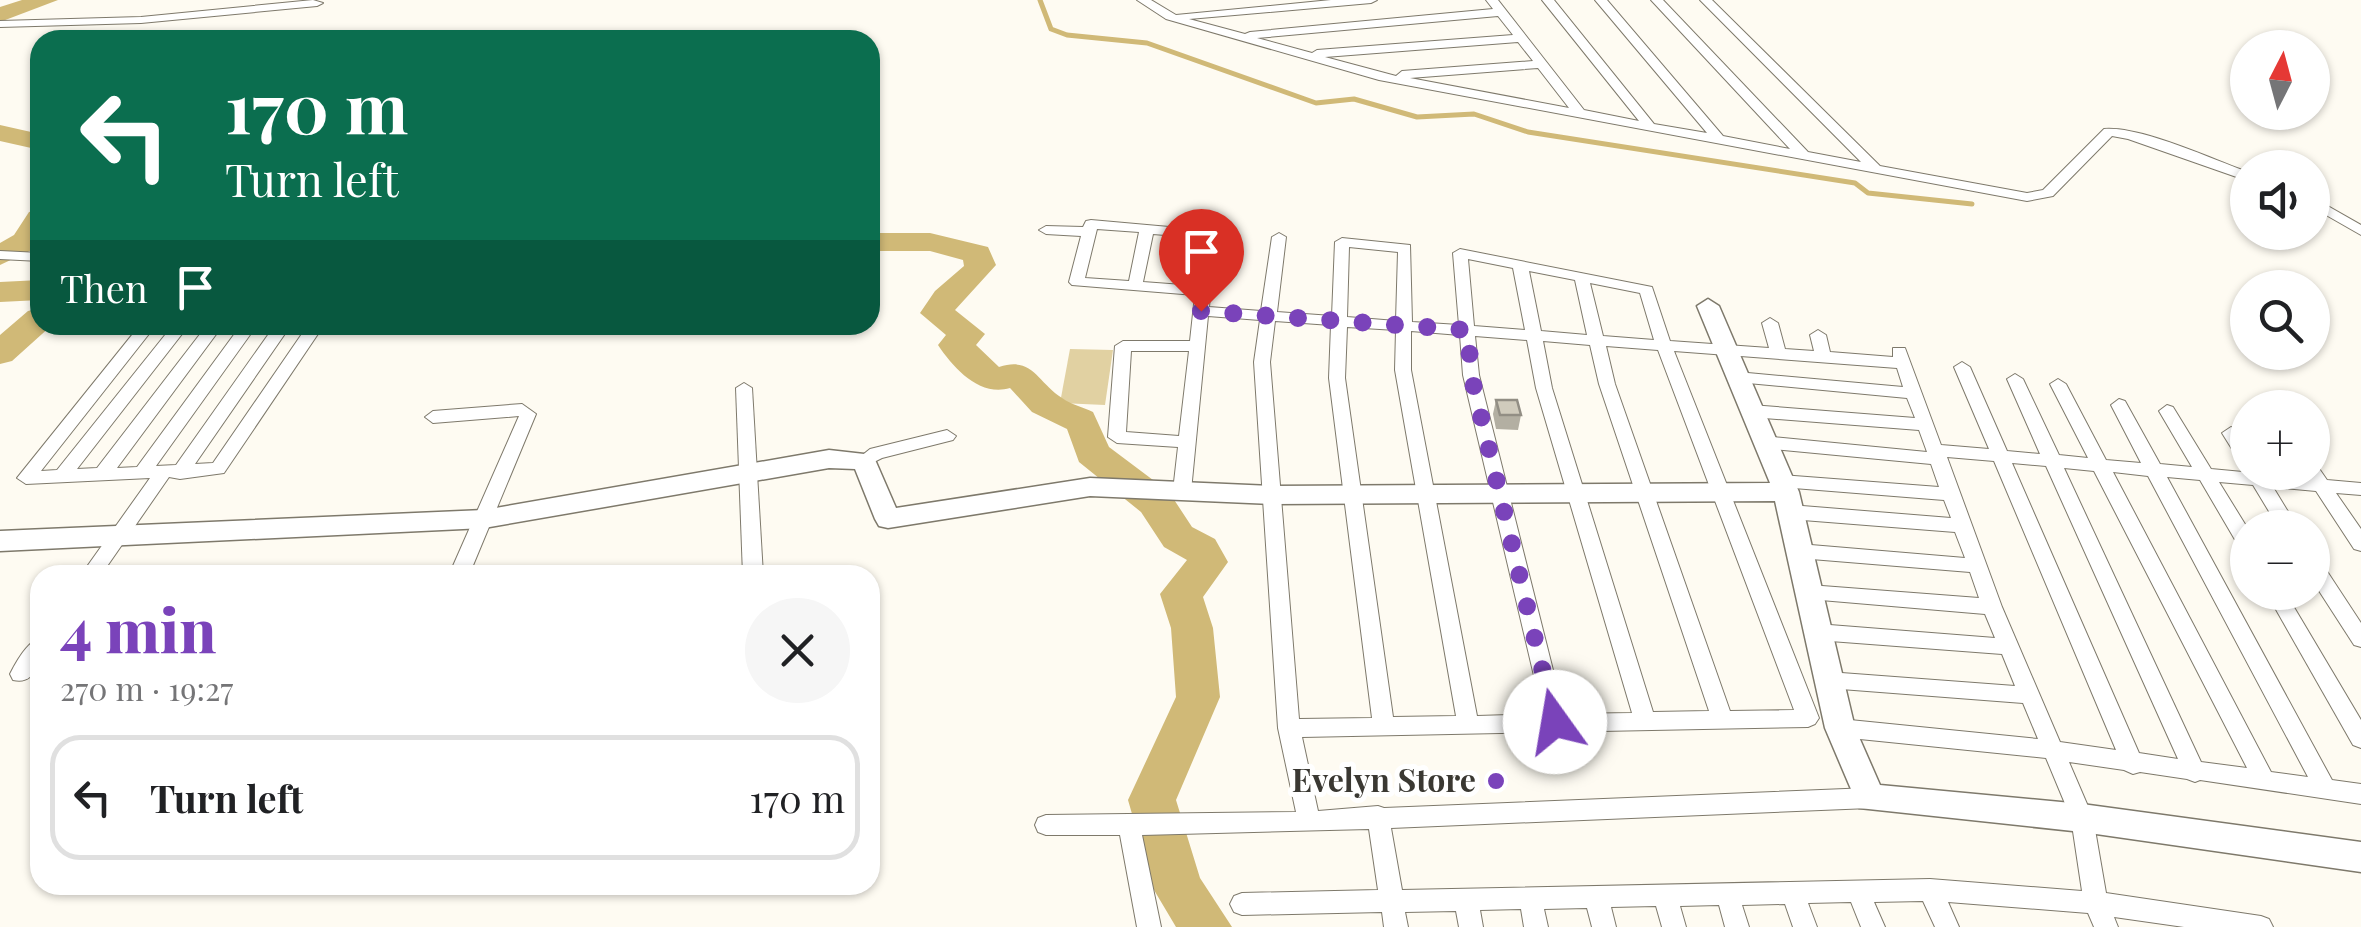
<!DOCTYPE html>
<meta charset="utf-8">
<style>
:root{--surface:#fff;--page:#f6f6f6;--text:#202124;--muted:#757577;--line:#e0e0e0;--accent:#7a43ba}
body{margin:0;font-family:"Playfair Display",serif;background:var(--page);color:var(--text);height:100vh;display:flex;flex-direction:column;font-size:38px;white-space:nowrap}
*{box-sizing:border-box;margin:0}
p{font-size:32px;color:var(--muted)}
.icon{flex:none;width:55px;height:55px;fill:none;stroke:currentColor;stroke-width:2;stroke-linecap:round;stroke-linejoin:round}
.map{position:relative;flex:1;overflow:hidden}
.panel{position:absolute;left:30px;top:565px;width:850px;height:330px;display:flex;flex-direction:column;background:var(--surface);border-radius:30px;box-shadow:0 2px 8px #0004}
.panel>*{flex:none}
.guide{position:absolute;left:30px;top:30px;width:850px;height:305px;border-radius:30px;box-shadow:0 2px 8px #0004;background:#0b6e4f;color:#fff;overflow:hidden}
.needle{width:65px;rotate:6deg}
.tools{position:absolute;left:2230px;top:30px;display:grid;gap:20px}
.tools a{display:grid;place-items:center;width:100px;height:100px;border-radius:50%;background:var(--surface);box-shadow:0 2px 8px #0004;font-size:50px}
.pin{position:absolute;display:grid;place-items:center;width:85px;height:85px;color:#fff;margin:-102px -42px;border-radius:50% 50% 50% 0;rotate:-45deg;box-shadow:0 0 10px #0007}
.pin .icon{rotate:45deg}
.me{position:absolute;width:110px;margin:-55px;rotate:347deg;stroke-linejoin:round;filter:drop-shadow(0 0 8px #0008)}
.turn{display:flex;align-items:center;gap:35px;height:210px;padding:0 30px;font-size:45px}
.turn .icon{width:130px;height:130px;stroke-width:2.5}
.turn b{display:block;font-size:70px;line-height:85px}
.then{display:flex;align-items:center;height:95px;padding:0 30px;background:#0003;gap:20px;font-size:38px}
.round{display:grid;place-items:center;flex:none;width:105px;height:105px;border-radius:52px;background:var(--page)}
.overview{display:flex;align-items:center;justify-content:space-between;height:170px;padding:0 30px}
h1{font-size:60px;font-weight:800;line-height:75px;color:var(--accent)}
ul{padding:0;list-style:none}
li{display:flex;align-items:center;gap:30px;height:125px;margin:0 20px 15px;padding:0 10px;border:5px solid var(--line);border-radius:30px}
li div{flex:1}
li b{display:block;font-size:38px}
li em{font-style:normal}
.map>svg:first-child{display:block}
.green{fill:#e1d1a2}
.lines{fill:none;stroke-linecap:round;stroke-linejoin:round}
.stream{stroke:#d0b977;stroke-width:5}
.river{fill:#d0b977;fill-rule:evenodd}
.street-casing{stroke:#7e796b;stroke-width:2}
.secondary-casing{stroke:#7e796b;stroke-width:3}
.street{fill:#fff;fill-rule:evenodd}
.secondary{fill:#fff;fill-rule:evenodd}
.wall{fill:#b3afa2}
.building{fill:#d0cbbc;stroke:#928e84;stroke-width:2.5}
.route{stroke:#7a43ba;stroke-width:18;stroke-dasharray:0 32.4}
.poi-dot{fill:#7a43ba;stroke:#fff;stroke-width:4}
.labels{text-anchor:middle;stroke-width:10;stroke-linejoin:round;paint-order:stroke}
.near-poi-label{font-size:32px;font-weight:bold;fill:#3a3832;stroke:#fff;text-anchor:end}
</style>
<div class="map">
<svg width="2361" height="927" viewBox="0 0 2361 927">
<rect width="100%" height="100%" fill="#fefbf2"/>
<path class="green" d="M1070 349 1113 350 1105 405 1060 403Z"/>
<g class="lines">
<path class="stream" d="M1040 0 1051 29 1067 35 1147 43 1316 103 1354 99 1417 117 1474 114 1528 132 1855 183 1868 193 1972 204"/>
<g class="river">
<path d="M22 0H58L0 22V7Z"/>
<path d="M0 125 40 134V150L0 141Z"/>
<path d="M40 209 36 248 0 265V243L14 235 29 212Z"/>
<path d="M870 233H930L988 247 996 265 955 310 985 334 976 345 999 367C1033 356 1037 382 1062 398 1072 405 1083 407 1093 412L1109 447 1169 492 1192 527 1215 539 1228 562 1203 597 1213 628 1220 697 1176 800 1200 878 1232 927H1176L1154 890 1128 800 1176 697 1171 628 1160 594 1187 560 1164 547 1141 512 1079 462 1067 429 1032 412 1010 388C980 397 954 369 938 345L946 335 920 313 935 291 964 266 963 260 930 251H870Z"/>
<path d="M40 280V300L0 302V282Z"/>
<path d="M40 308V325H52L12 361 0 364V335L28 311Z"/>
</g>
<defs>
<g id="street">
<path d="M313 0 323 3 317 6 141 23 0 27V21L141 17Z"/>
<path d="M1137 0H1151L1176 15 1331 0H1377L1371 3 1189 19 1245 34 1250 32 1493 9 1486 0H1498L1584 110 1639 121 1542 0H1554L1654 124 1707 133 1595 0H1607L1723 136 1790 149 1651 0H1663L1808 152 1861 162 1700 0H1712L1880 166 2027 193 2043 190 2104 129C2141 126 2211 159 2248 172V181L2128 139 2112 136 2053 196 2027 201 1379 80 1166 19ZM1498 16 1513 35 1317 50 1312 53 1257 38ZM1518 42 1533 61 1402 71 1396 76 1325 57ZM1538 68 1569 108 1410 78Z"/>
<path d="M2312 197 2361 225V235L2312 207Z"/>
<path d="M1091 220 1214 231 1216 234 1209 307 1261 311 1272 237 1279 233 1286 237 1277 312 1332 316 1335 242 1342 238 1410 245 1412 322 1459 325 1453 253 1460 249 1652 287 1670 341 1769 348 1762 323 1770 318 1778 323 1785 349 1814 351 1810 335 1818 330 1826 335 1830 352 1893 357V348H1905L1941 445 1989 449 1954 367 1962 362 1970 367 2007 451 2040 454 2007 379 2015 374 2023 379 2059 455 2088 458 2050 384 2058 379 2066 384 2106 460 2141 463 2111 405 2119 399 2125 401 2160 464 2192 467 2159 411 2167 405 2173 407 2211 469 2307 478 2304 472H2312V465L2318 467 2327 480 2361 483V495L2336 493 2361 529V551L2354 549 2316 491 2273 487 2298 528H2279L2253 485 2219 482 2248 529V552L2241 550 2200 480 2167 477 2332 780 2361 784V804L2200 780 2195 782 2187 779 2140 772 2133 774 2124 770 2069 762 2093 818 2106 893 2261 916 2269 919 2273 927H2184L2114 917 2118 927H2094L2088 913 1948 902 1959 927H1935L1923 901 1874 902 1885 927H1861L1851 902 1808 903 1817 927H1793L1785 904 1742 905 1749 927H1725L1719 905 1680 906 1686 927H1662L1656 906 1611 907 1616 927H1592L1587 908 1544 909 1548 927H1524L1521 909 1480 910 1483 927H1459L1456 911 1405 912 1408 927H1384L1382 912 1242 915 1234 912 1230 904 1234 896 1242 893 1378 890 1369 829 1142 835 1161 927H1137L1120 835H1046L1038 832 1035 825 1038 818 1046 815 1296 812 1278 728 1254 362 1260 320 1208 316 1191 491 1188 495H1176L1173 491 1178 447 1117 443 1108 437 1115 346 1123 341H1190L1195 295 1072 285 1069 282 1081 236 1046 234 1039 230 1046 226 1083 227 1086 221ZM1097 229 1139 232 1129 281 1085 278ZM1153 234 1201 238 1196 286 1143 282ZM1349 247 1398 252 1396 321 1347 317ZM1468 259 1513 268 1525 330 1474 326ZM1529 271 1575 280 1587 335 1541 331ZM1590 283 1640 293 1654 340 1603 336ZM1275 321 1331 325 1329 378 1372 718 1299 719 1270 362ZM1347 327 1396 330 1395 370 1456 716 1393 717 1345 378ZM1411 331 1460 335 1463 375 1543 714 1477 716 1411 370ZM1475 336 1527 340 1536 388 1632 713 1564 714 1479 375ZM1543 341 1590 345 1599 384 1709 711 1653 712 1552 388ZM1606 346 1658 350 1794 710 1730 711 1615 384ZM1131 351H1189L1179 436 1126 432ZM1674 351 1897 368 1903 387 1737 372 1729 377 1737 382 1907 398 1915 418 1751 405 1743 411 1751 417 1919 430 1927 452 1763 436 1754 442 1763 448 1931 464 1939 487 1781 475 1772 481 1781 487 1944 500 1951 518 1790 505 1784 507 1781 512 1784 517 1790 519 1955 532 1965 558 1799 544 1792 546 1790 551 1792 556 1799 558 1970 572 1979 598 1809 585 1802 587 1799 592 1802 597 1809 599 1985 614 1995 638 1817 624 1810 626 1807 632 1810 638 1817 640 2002 654 2015 686 1828 672 1821 674 1818 680 1821 686 1828 688 2023 703 2038 739 1840 719 1833 722 1829 728 1833 734 1840 737 2046 758 2071 818 2082 891 1930 879 1402 890 1391 828 1870 808 1878 805 1881 798 1878 791 1870 788 1384 808 1378 806 1318 811 1302 737 1808 727 1815 724 1819 718ZM1947 457 1994 461 2116 750 2060 742 2002 607ZM2012 463 2046 466 2178 759 2139 753ZM2064 468 2094 471 2247 768 2201 762ZM2113 472 2148 476 2308 777 2271 772Z"/>
<path d="M0 251 40 253V261L0 259Z"/>
<path d="M140 325H156L41 471 57 470 173 325H189L77 469 97 468 207 325H223L117 468 137 467 241 325H257L156 466 176 465 275 325H291L195 464 213 463 308 325H324L224 473 180 479 169 477 101 575H81L150 478 26 484 17 478Z"/>
<path d="M744 383 752 388 763 575H743L736 388Z"/>
<path d="M522 404 536 414 469 575H449L519 416 433 423 425 417 433 411Z"/>
<path d="M2231 427 2237 429 2248 446V467L2242 465 2222 433Z"/>
<path d="M947 430 956 436 953 440 882 458 864 467 855 461 870 449Z"/>
<path d="M2312 557 2319 559 2361 623V647L2354 645 2312 580Z"/>
<path d="M2266 592H2285L2361 720V748L2353 745Z"/>
<path d="M40 638C40 656 38 686 13 680L10 674C16 662 27 642 40 638Z"/>
</g>
<path id="secondary" d="M1708 299 1719 306 1799 492 1855 728 1880 785 2082 804 2361 842V872L2082 832 1859 808 1825 728 1775 501 1274 504 1090 496 888 528 879 526 875 519 855 469 829 468 484 528 0 551V531L484 510 829 450 873 455 896 508 1090 478 1274 486 1770 483 1697 306Z"/>
</defs>
<use href="#street" class="street-casing"/>
<use href="#secondary" class="secondary-casing"/>
<use href="#street" class="street"/>
<use href="#secondary" class="secondary"/>
</g>
<path class="wall" d="M1496 400 1521 415 1518 430 1496 429 1493 414Z"/>
<path class="building" d="M1496 400H1517L1521 415H1500Z"/>
<g class="lines">
<path class="route" d="M1201 311 1468 330 1471 375 1555 722"/>
</g>
<circle class="poi-dot" cx="1496" cy="781" r="10"/>
<g class="labels">
<g class="near-poi-label">
<text x="1476" y="792">Evelyn Store</text>
</g>
</g>
</svg>
<div class="tools">
<a><svg class="needle" viewBox="-14 -14 28 28"><path d="M0-13l5 13h-10z" fill="#e53935"/><path d="M0 13l5-13h-10z" fill="#757577"/></svg></a>
<a><svg class="icon" aria-label="sound" viewBox="0 0 24 24"><path d="M4 9h4l5-4v14l-5-4H4zM17 9q2 3 0 6"/></svg></a>
<a><svg class="icon" aria-label="search" viewBox="0 0 24 24"><circle cx="10" cy="10" r="6"/><path d="M15 15l6 6"/></svg></a>
<a>+</a>
<a>−</a>
</div>
<div class="pin" style="left:1201px;top:311px;background:#d93025"><svg class="icon" aria-label="arrive" viewBox="0 0 24 24"><path d="M6 21V4h12l-3 4 3 4H6"/></svg></div>
<svg class="me" style="left:1555px;top:722px" viewBox="-20 -20 40 40"><circle r="19" fill="#fff"/><path d="M0-13L10 11 0 6-10 11z" fill="#7a43ba"/></svg>
<div class="guide">
<div class="turn"><svg class="icon" aria-label="left" viewBox="0 0 24 24"><path d="M17 20v-9H6M10 6l-5 5 5 5"/></svg><div><b>170 m</b>Turn left</div></div>
<div class="then">Then<svg class="icon" aria-label="arrive" viewBox="0 0 24 24"><path d="M6 21V4h12l-3 4 3 4H6"/></svg></div>
</div>
<section class="panel">
<div class="overview"><div><h1>4 min</h1><p>270 m · 19:27</p></div><a class="round"><svg class="icon" aria-label="close" viewBox="0 0 24 24"><path d="M6 6l12 12M18 6L6 18"/></svg></a></div>
<ul>
<li><svg class="icon" aria-label="left" viewBox="0 0 24 24"><path d="M17 20v-9H6M10 6l-5 5 5 5"/></svg><div><b>Turn left</b></div><em>170 m</em></li>
</ul>
</section>
</div>
